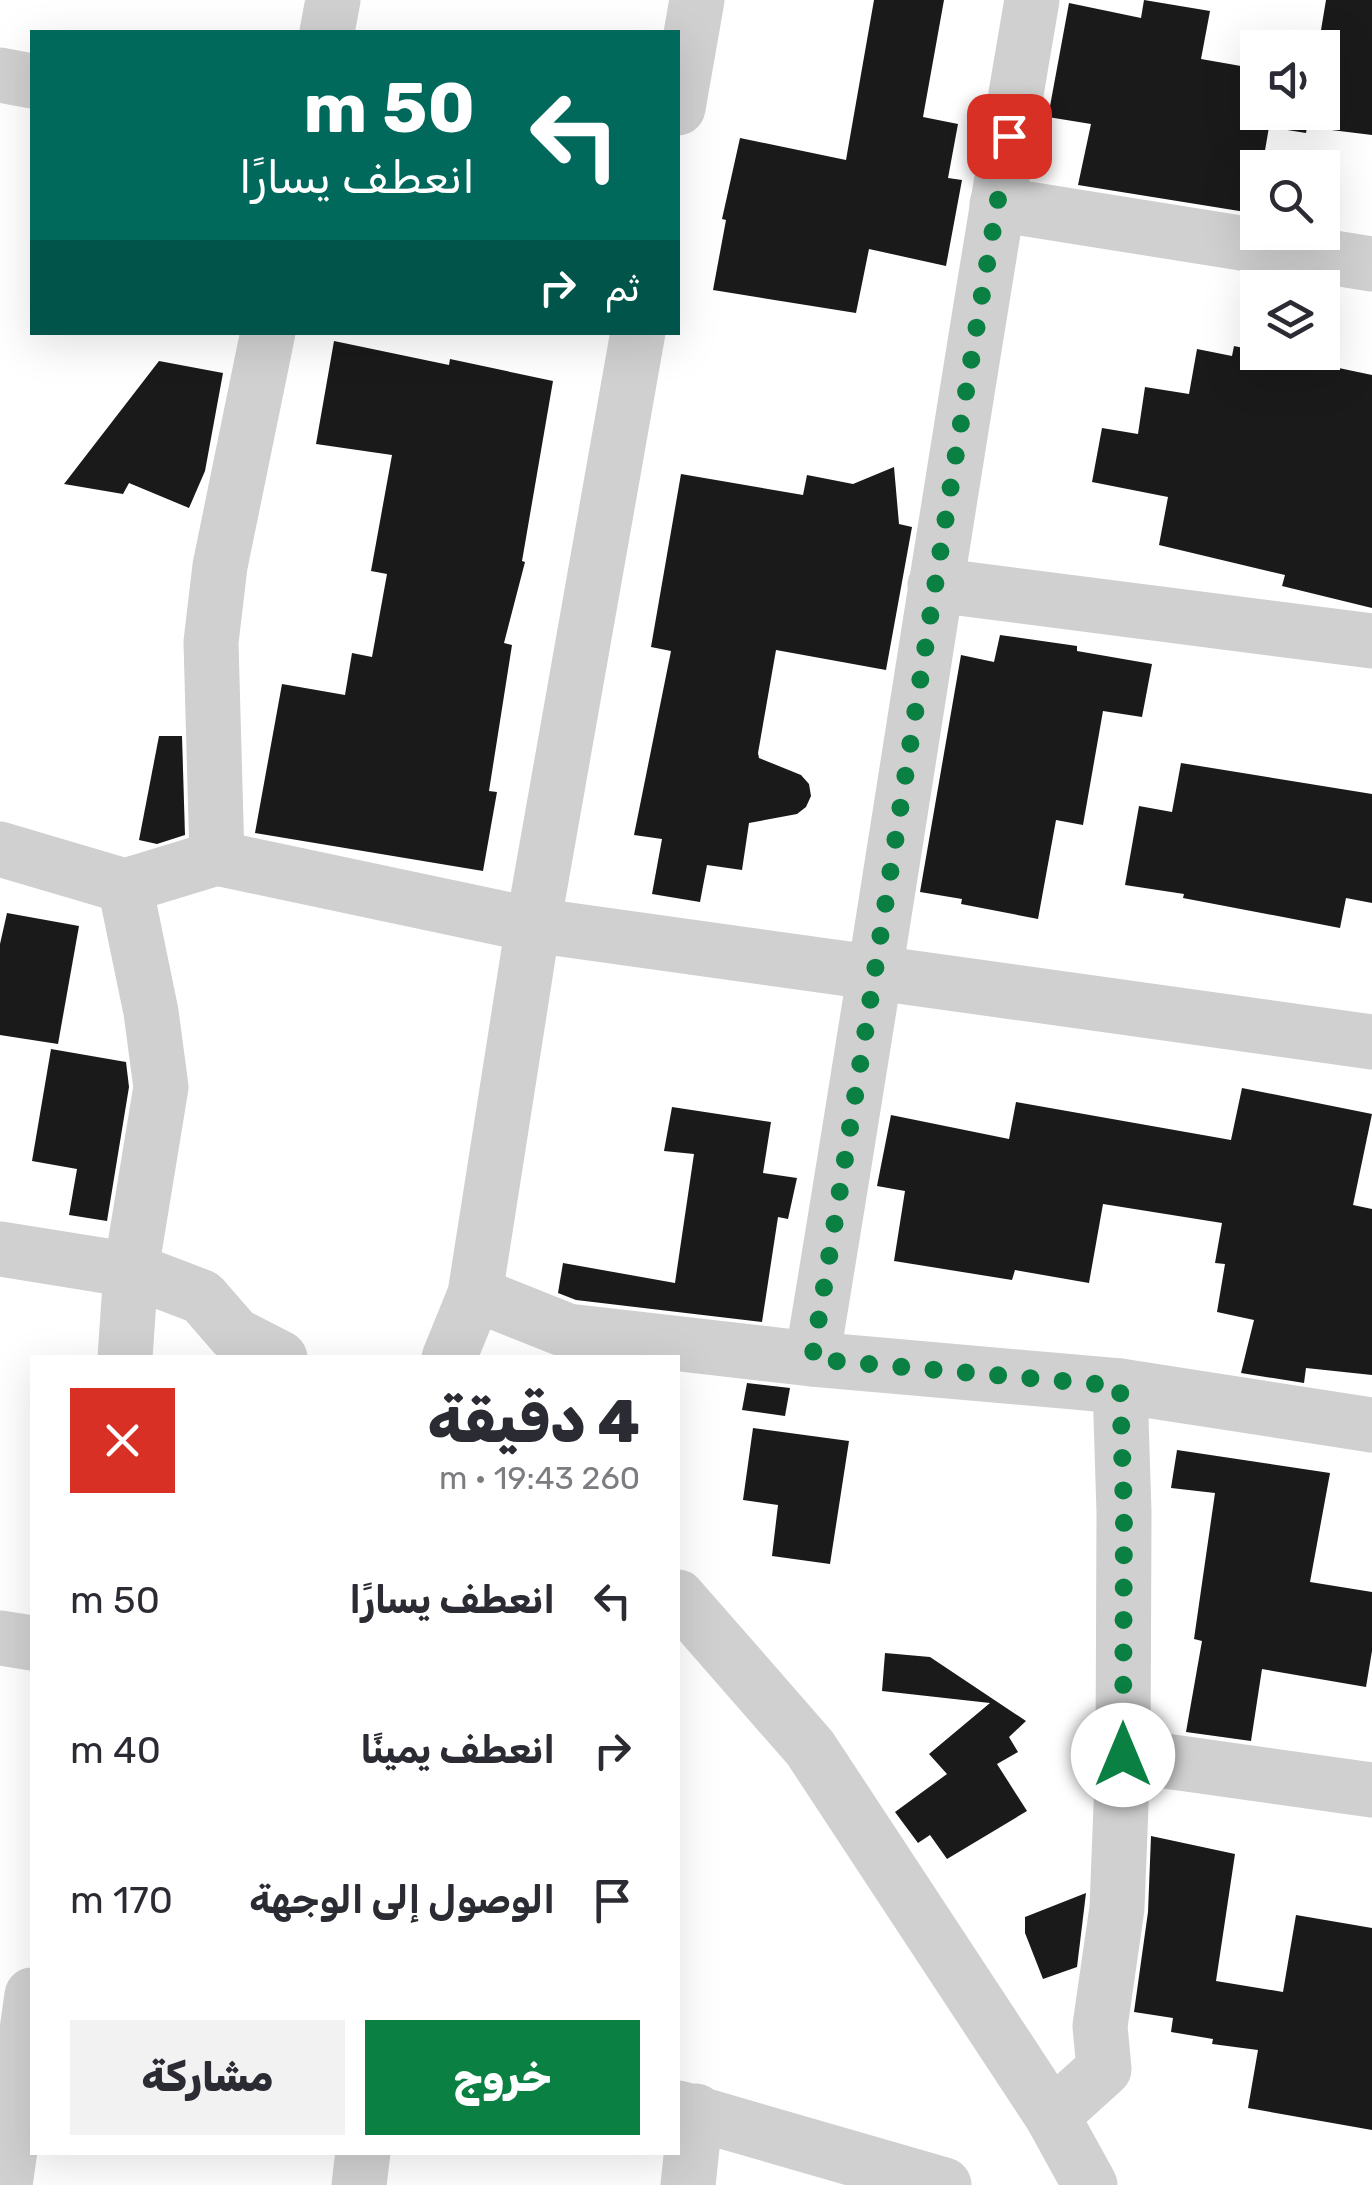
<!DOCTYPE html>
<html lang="ar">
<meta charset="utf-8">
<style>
:root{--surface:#fff;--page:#f2f2f3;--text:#2b2b33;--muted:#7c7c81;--accent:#0b8043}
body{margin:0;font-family:Rubik,Cairo,sans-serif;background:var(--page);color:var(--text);direction:rtl;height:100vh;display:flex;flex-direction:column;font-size:38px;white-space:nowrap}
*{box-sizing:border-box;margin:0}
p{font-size:32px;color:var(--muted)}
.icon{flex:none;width:55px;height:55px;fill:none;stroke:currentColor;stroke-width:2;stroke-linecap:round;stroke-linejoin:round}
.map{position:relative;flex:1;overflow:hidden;direction:ltr}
.sheet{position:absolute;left:30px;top:1355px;width:650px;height:800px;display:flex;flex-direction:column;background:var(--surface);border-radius:0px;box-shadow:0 10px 40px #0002;direction:rtl}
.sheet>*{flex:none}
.top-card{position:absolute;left:30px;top:30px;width:650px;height:305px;border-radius:0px;box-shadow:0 10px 40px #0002;direction:rtl;background:#00695c;color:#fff;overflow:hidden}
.fabs{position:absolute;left:1240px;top:30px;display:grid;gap:20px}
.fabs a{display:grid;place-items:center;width:100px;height:100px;border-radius:0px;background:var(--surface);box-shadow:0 10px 40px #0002;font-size:50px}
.pin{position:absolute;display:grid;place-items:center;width:85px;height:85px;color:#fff;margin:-42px;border-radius:20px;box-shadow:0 5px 15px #0006}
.me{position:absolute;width:110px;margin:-55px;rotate:0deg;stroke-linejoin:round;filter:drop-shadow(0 0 8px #0008)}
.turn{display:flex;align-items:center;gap:35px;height:210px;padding:0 40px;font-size:45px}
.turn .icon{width:130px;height:130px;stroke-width:2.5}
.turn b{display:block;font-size:70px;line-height:85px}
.then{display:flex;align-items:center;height:95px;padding:0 40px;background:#0003;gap:20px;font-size:38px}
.round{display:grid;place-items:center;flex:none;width:105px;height:105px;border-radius:0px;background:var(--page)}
.headline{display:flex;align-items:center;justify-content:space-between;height:170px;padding:0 40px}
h1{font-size:60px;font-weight:800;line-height:75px}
.primary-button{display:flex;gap:20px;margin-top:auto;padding:20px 40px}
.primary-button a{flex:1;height:115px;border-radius:0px;background:var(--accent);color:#fff;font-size:40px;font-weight:800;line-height:115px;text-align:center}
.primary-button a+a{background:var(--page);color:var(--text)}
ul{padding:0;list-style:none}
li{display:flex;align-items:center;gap:30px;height:150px;padding:0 40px}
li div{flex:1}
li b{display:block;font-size:38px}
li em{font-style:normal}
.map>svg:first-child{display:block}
.building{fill:#1a1a1a}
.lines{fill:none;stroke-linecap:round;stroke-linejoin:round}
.minor{stroke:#d0d0d0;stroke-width:55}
.route{stroke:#0b8043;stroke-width:18;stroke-dasharray:0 32.4}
</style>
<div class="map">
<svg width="1372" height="2185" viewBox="0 0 1372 2185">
<rect width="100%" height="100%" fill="#fff"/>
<g class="building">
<path d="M874 0H944L923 117 958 124 948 178 962 180 946 266 869 249 856 313 713 290 726 220 722 219 740 138 846 160Z"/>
<path d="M1144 0 1210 11 1201 59 1258 69V112H1322V48H1286L1288 37 1319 42 1326 0H1372V135L1307 127 1306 133 1269 127 1262 168H1258V214L1078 185 1091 124 1048 117 1069 3 1141 18Z"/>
<path d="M334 341 449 365 450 359 553 381 522 561 525 562 504 643 512 645 489 791 497 792 483 871 255 833 282 684 345 695 352 653 372 657 387 574 371 571 392 455 316 444Z"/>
<path d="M1234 346 1372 375V608L1282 586 1285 575 1159 545 1168 497 1092 482 1102 428 1138 434 1145 387 1189 394 1197 349 1232 356Z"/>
<path d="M159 361 223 373 205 471 189 508 129 483 123 494 64 484Z"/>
<path d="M894 467 899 524 912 527 886 670 776 650 758 753 759 758 801 775 809 784 811 796 806 807 797 814 749 823 742 870 707 865 700 902 652 894 662 839 634 835 671 651 651 647 681 474 803 495 807 475 853 484Z"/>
<path d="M1000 635 1077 646V651L1152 664 1142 717 1103 711 1083 825 1056 820 1038 919 961 904 962 899 920 892 961 655 994 662Z"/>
<path d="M159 736H182L185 835 157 844 139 840Z"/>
<path d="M1181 763 1372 794V903L1346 898 1340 928 1183 898 1184 894 1125 885 1139 806 1172 812Z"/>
<path d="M7 913 79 926 58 1044 0 1035V944Z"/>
<path d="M51 1049 126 1062 129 1087 107 1221 69 1215 77 1169 32 1161Z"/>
<path d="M1242 1088 1372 1114 1353 1205 1372 1209V1375L1306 1368 1304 1383 1241 1373 1254 1320 1217 1312 1225 1264 1215 1263 1222 1223 1103 1204 1089 1283 1015 1270 1012 1280 894 1261 905 1191 877 1186 891 1115 1009 1139 1016 1102 1231 1140Z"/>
<path d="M672 1107 771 1122 763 1173 797 1178 788 1219 778 1217 762 1322 576 1300 558 1293 563 1263 675 1283 694 1154 664 1151Z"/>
<path d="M747 1383 790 1388 785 1416 742 1410Z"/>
<path d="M753 1428 849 1441 830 1564 772 1556 778 1505 743 1500Z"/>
<path d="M1177 1450 1330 1473 1310 1582 1372 1592V1651L1366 1687 1262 1669 1251 1741 1186 1732 1202 1641 1194 1639 1215 1493 1171 1488Z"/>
<path d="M885 1653 930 1657 1026 1721 1009 1737 1018 1752 997 1764 1027 1811 947 1859 930 1835 918 1843 895 1812 947 1774 929 1754 990 1703 882 1691Z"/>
<path d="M1151 1836 1235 1854 1216 1981 1283 1992 1296 1915 1372 1928V2130L1248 2108 1258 2050 1212 2044 1213 2039 1171 2032 1173 2018 1134 2012 1148 1912Z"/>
<path d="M1086 1893 1077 1967 1043 1979 1025 1933V1917Z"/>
</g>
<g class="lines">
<g class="minor">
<path d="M327 32 333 0"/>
<path d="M0 75 32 81"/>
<path d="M678 108 697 0"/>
<path d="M997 204 1372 264"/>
<path d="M935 585 1372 641"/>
<path d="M0 849 125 886 217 858 211 642 220 566 268 332"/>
<path d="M217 858 533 925 1372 1042"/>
<path d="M125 886 151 1012 161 1087 131 1270 125 1358"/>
<path d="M0 1249 131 1270 202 1297 235 1335 280 1358"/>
<path d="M475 1294 568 1331 812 1359 1120 1386 1372 1425"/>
<path d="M449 1358 475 1294 533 925 638 332"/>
<path d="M812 1359C888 906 954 452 1032 0"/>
<path d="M678 1597 810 1748 1052 2116 1090 2185"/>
<path d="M0 1638 32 1643"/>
<path d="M1123 1755 1372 1790"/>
<path d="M678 2108 944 2185"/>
<path d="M1052 2116 1104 2069 1100 2026 1117 1908 1123 1755 1124 1512 1120 1386"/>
<path d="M5 2185 32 1995"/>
<path d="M359 2185 363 2152"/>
<path d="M688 2185 696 2111"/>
</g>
</g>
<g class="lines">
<path class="route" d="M1009 136C938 543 881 952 812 1359L1120 1386 1124 1512 1123 1755"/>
</g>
</svg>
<div class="fabs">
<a><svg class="icon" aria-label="sound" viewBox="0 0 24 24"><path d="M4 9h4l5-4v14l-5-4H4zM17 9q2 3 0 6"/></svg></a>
<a><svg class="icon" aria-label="search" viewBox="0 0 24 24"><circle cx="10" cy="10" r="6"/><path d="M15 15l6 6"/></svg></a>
<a><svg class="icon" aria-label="layers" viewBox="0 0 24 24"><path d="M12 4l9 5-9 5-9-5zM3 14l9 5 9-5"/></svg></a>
</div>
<div class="pin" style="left:1009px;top:136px;background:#d93025"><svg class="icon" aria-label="arrive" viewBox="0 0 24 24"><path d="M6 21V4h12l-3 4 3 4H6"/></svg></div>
<svg class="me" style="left:1123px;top:1755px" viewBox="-20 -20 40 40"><circle r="19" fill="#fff"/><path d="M0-13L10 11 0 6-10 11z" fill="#0b8043"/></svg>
<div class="top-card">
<div class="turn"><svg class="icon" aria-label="left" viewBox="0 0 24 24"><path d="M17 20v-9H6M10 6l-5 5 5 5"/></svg><div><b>50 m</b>انعطف يسارًا</div></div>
<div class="then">ثم<svg class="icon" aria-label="right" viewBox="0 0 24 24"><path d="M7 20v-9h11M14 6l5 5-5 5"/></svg></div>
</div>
<section class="sheet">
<div class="headline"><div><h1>4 دقيقة</h1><p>260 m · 19:43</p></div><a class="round" style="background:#d93025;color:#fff"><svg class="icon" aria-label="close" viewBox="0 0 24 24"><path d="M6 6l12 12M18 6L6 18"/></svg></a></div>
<ul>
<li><svg class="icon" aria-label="left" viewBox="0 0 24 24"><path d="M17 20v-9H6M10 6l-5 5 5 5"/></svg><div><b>انعطف يسارًا</b></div><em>50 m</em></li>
<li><svg class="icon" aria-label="right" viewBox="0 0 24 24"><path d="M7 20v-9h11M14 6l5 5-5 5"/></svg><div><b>انعطف يمينًا</b></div><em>40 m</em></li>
<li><svg class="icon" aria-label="arrive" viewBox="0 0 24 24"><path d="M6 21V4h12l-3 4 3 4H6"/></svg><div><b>الوصول إلى الوجهة</b></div><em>170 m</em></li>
</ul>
<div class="primary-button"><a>خروج</a><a>مشاركة</a></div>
</section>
</div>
